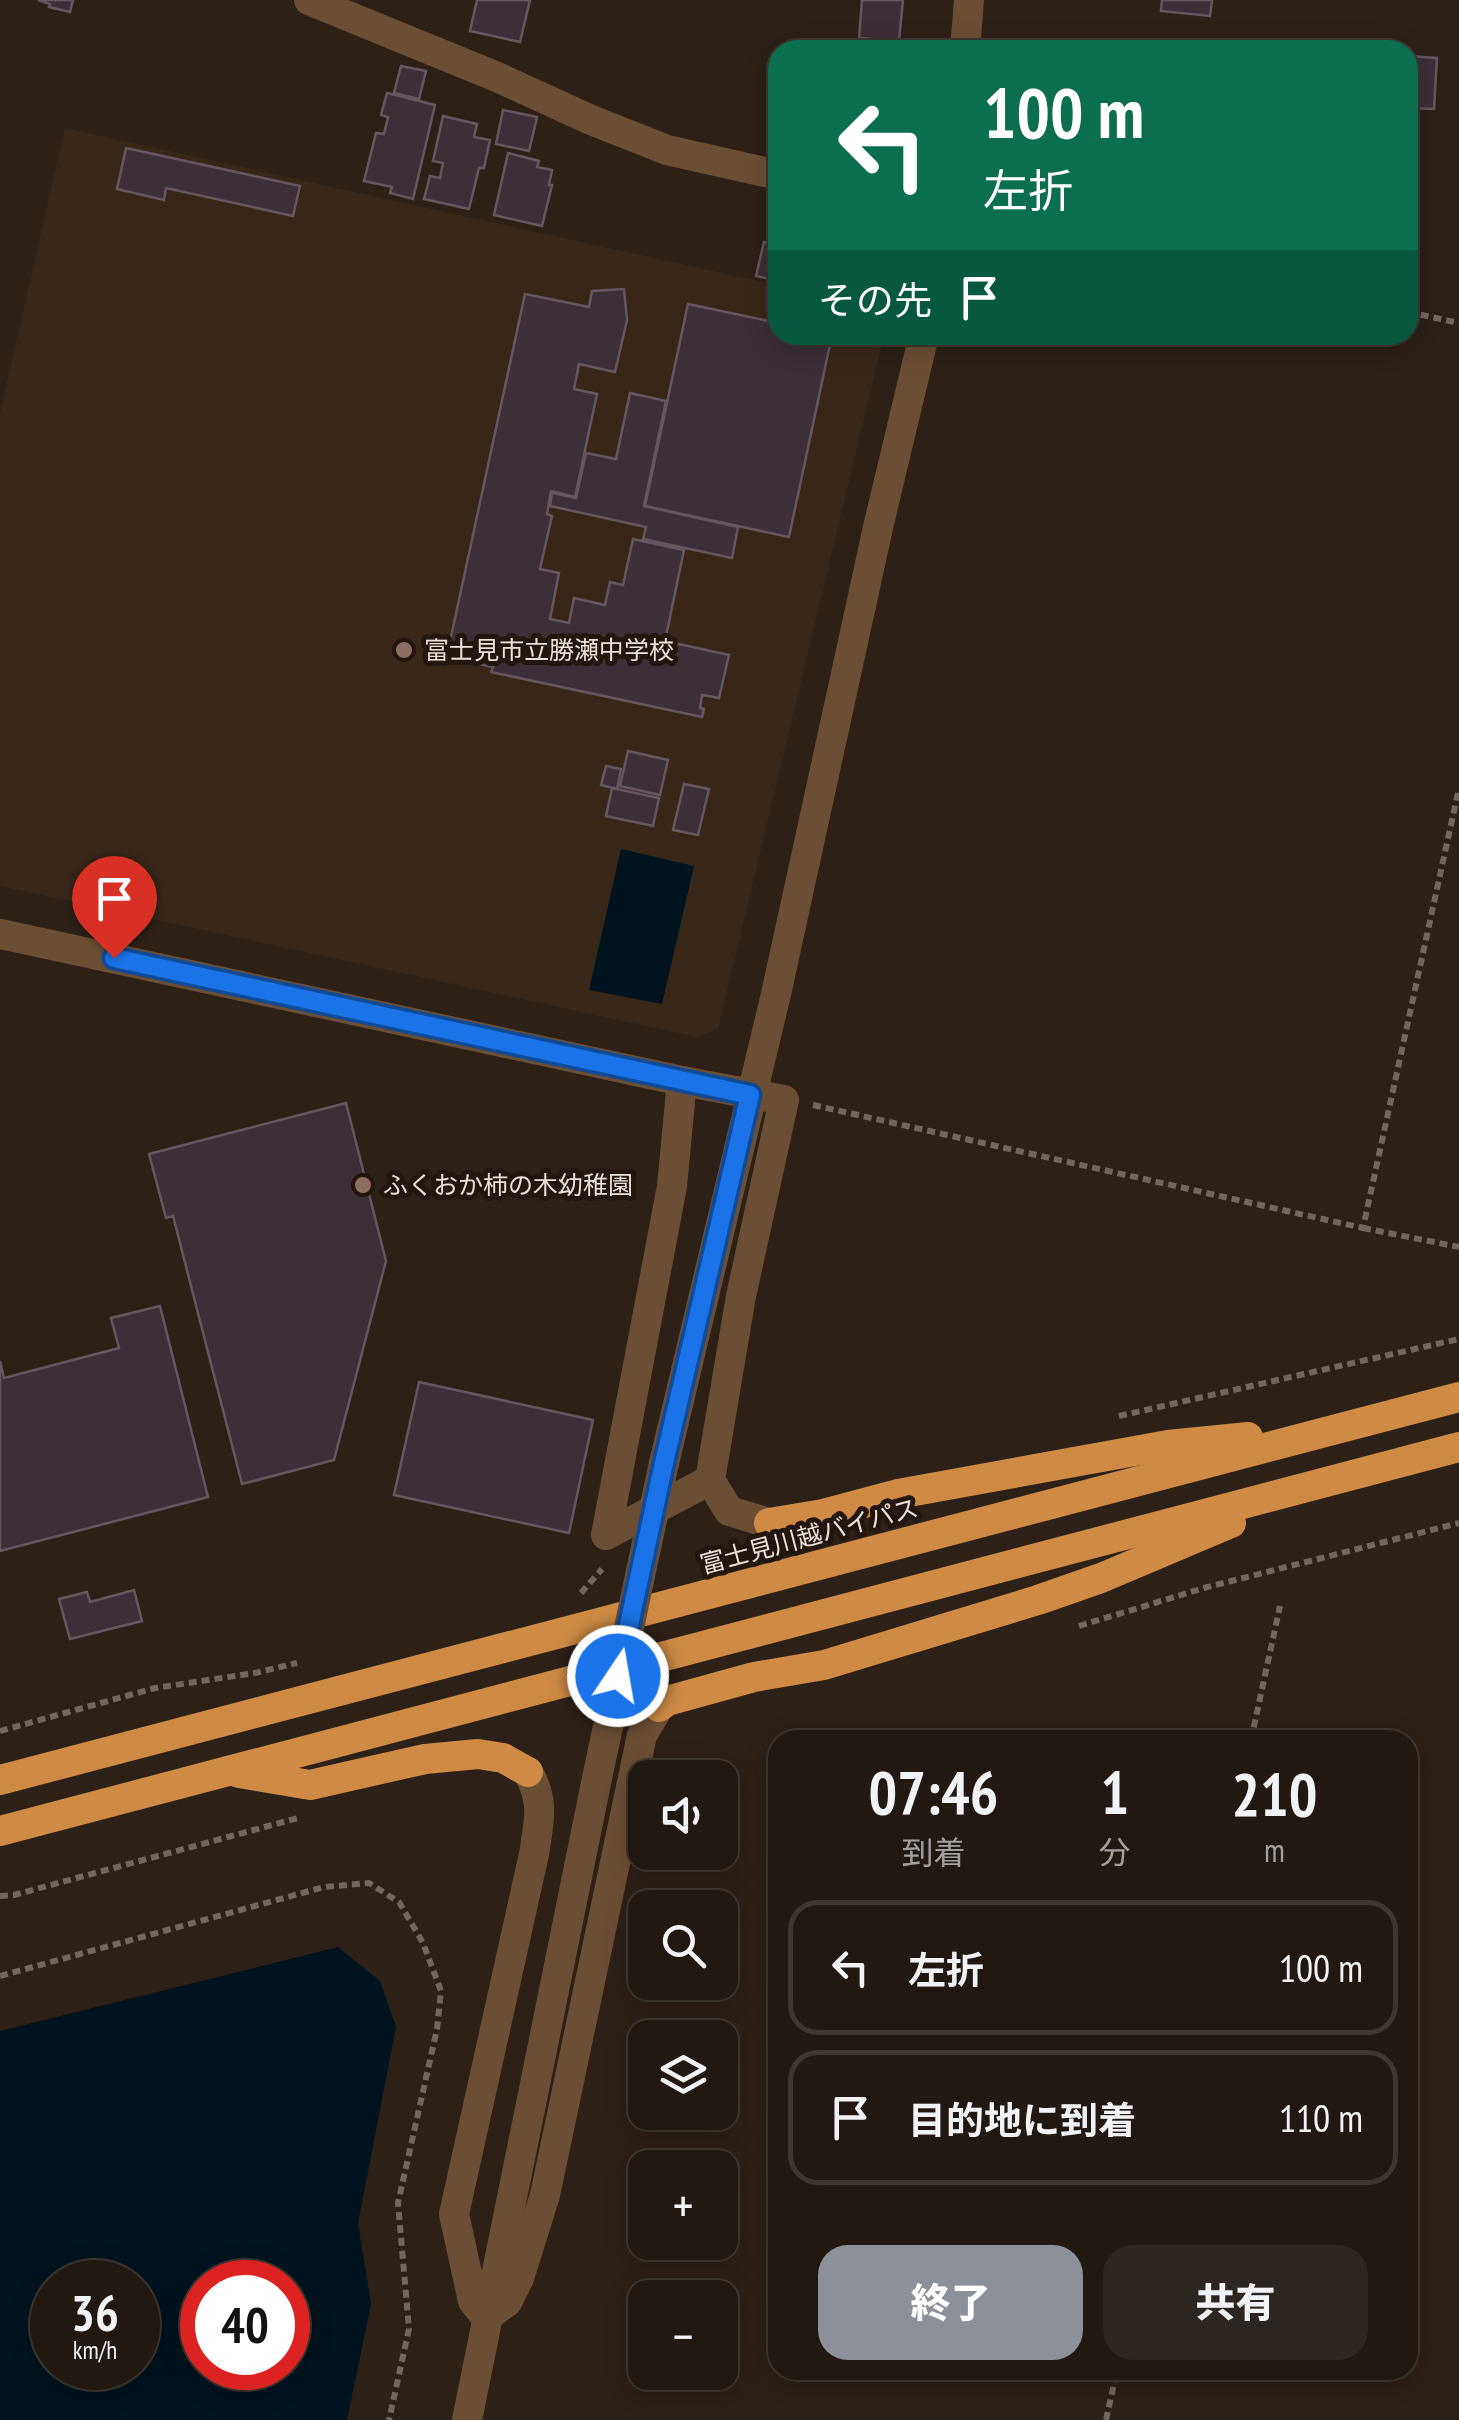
<!DOCTYPE html>
<html lang="ja">
<meta charset="utf-8">
<style>
:root{--surface:#211811;--page:#2d251f;--text:#f1f3f6;--muted:#a2a09f;--line:#3e3731;--accent:#8c9099}
body{margin:0;font-family:"PT Sans Narrow","Noto Sans JP",sans-serif;background:var(--page);color:var(--text);height:100vh;display:flex;flex-direction:column;font-size:38px;white-space:nowrap}
*{box-sizing:border-box;margin:0}
p{font-size:32px;color:var(--muted)}
.icon{flex:none;width:55px;height:55px;fill:none;stroke:currentColor;stroke-width:2;stroke-linecap:round;stroke-linejoin:round}
.map{position:relative;flex:1;overflow:hidden}
.side{position:absolute;left:768px;top:1730px;width:650px;height:650px;display:flex;flex-direction:column;background:var(--surface);border-radius:30px;box-shadow:0 5px 25px #0003,0 0 0 2px var(--line)}
.side>*{flex:none}
.guide{position:absolute;left:768px;top:40px;width:650px;height:305px;border-radius:30px;box-shadow:0 5px 25px #0003,0 0 0 2px var(--line);background:#0b6e4f;color:#fff;overflow:hidden}
.fabs{position:absolute;left:628px;top:1760px;display:grid;gap:20px}
.fabs a{display:grid;place-items:center;width:110px;height:110px;border-radius:20px;background:var(--surface);box-shadow:0 5px 25px #0003,0 0 0 2px var(--line);font-size:50px}
.speed{position:absolute;left:30px;top:2260px;display:flex;gap:20px;font-size:50px;font-weight:700;text-align:center}
.speed>*{display:grid;place-content:center;width:130px;height:130px;border-radius:50%;background:var(--surface);box-shadow:0 5px 25px #0003,0 0 0 2px var(--line);line-height:1}
.speed small{font-size:25px;font-weight:400}
.speed .limit{border:15px solid #d22;background:#fff;color:#111}
.pin{position:absolute;display:grid;place-items:center;width:85px;height:85px;color:#fff;margin:-102px -42px;border-radius:50% 50% 50% 0;rotate:-45deg;box-shadow:0 0 10px #0007}
.pin .icon{rotate:45deg}
.me{position:absolute;width:110px;margin:-55px;rotate:12deg;stroke-linejoin:round;filter:drop-shadow(0 0 8px #0008)}
.turn{display:flex;align-items:center;gap:35px;height:210px;padding:0 50px;font-size:45px}
.turn .icon{width:130px;height:130px;stroke-width:2.5}
.turn b{display:block;font-size:70px;line-height:85px}
.then{display:flex;align-items:center;height:95px;padding:0 50px;background:#0003;gap:20px;font-size:38px}
.eta{display:flex;justify-content:space-evenly;align-items:center;height:170px;text-align:center}
.eta b{font-size:60px;font-weight:800;line-height:70px}
.action{display:flex;gap:20px;margin-top:auto;padding:20px 50px}
.action a{flex:1;height:115px;border-radius:30px;background:var(--accent);color:#fff;font-size:40px;font-weight:800;line-height:115px;text-align:center}
.action a+a{background:var(--page);color:var(--text)}
ul{padding:0;list-style:none}
li{display:flex;align-items:center;gap:30px;height:135px;margin:0 20px 15px;padding:0 30px;border:5px solid var(--line);border-radius:30px}
li div{flex:1}
li b{display:block;font-size:38px}
li em{font-style:normal}
.map>svg:first-child{display:block}
.built{fill:#382719}
.water{fill:#01131e;fill-rule:evenodd}
.building{fill:#3c2f38;stroke:#655660;stroke-width:2.5}
.lines{fill:none;stroke-linecap:round;stroke-linejoin:round}
.path{stroke:#72675f;stroke-width:6;stroke-dasharray:8 5;stroke-linecap:butt}
.minor{stroke:#6b4f35;stroke-width:30}
.highway{stroke:#cf8b45;stroke-width:30}
.minor-bridge{stroke:#6b4f35;stroke-width:30}
.route-casing{stroke:#114b97;stroke-width:25}
.route{stroke:#1a73e8;stroke-width:18}
.education-dot{fill:#8d6e63;stroke:#22160e;stroke-width:4}
.labels{text-anchor:middle;stroke-width:10;stroke-linejoin:round;paint-order:stroke}
.poi-label{font-size:25px;fill:#e9e0da;stroke:#22160e;text-anchor:start}
.street-label{font-size:25px;fill:#e9e0da;stroke:#22160e}
</style>
<div class="map">
<svg width="1459" height="2420" viewBox="0 0 1459 2420">
<rect width="100%" height="100%" fill="#2c2017"/>
<path class="built" d="M65 128 777 285 778 335H884L718 1029 697 1037 0 886V413Z"/>
<g class="water">
<path d="M621 849 694 866 662 1004 589 990Z"/>
<path d="M338 1947 380 1981 396 2027 358 2223 371 2304 347 2420H0V2031ZM52 2282H138V2368H52ZM202 2282H288V2368H202Z"/>
</g>
<g class="building">
<path d="M38 0H73L70 12 49 7 50 4Z"/>
<path d="M477 0H530L520 42 470 31Z"/>
<path d="M862 0H903L899 41 859 38Z"/>
<path d="M1162 0H1212L1210 16 1161 11Z"/>
<path d="M1408 56 1437 58 1434 109 1408 108Z"/>
<path d="M401 66 426 71 419 99 394 93Z"/>
<path d="M387 93 435 105 413 199 390 193 392 187 364 181 376 133 384 134 388 117 381 115Z"/>
<path d="M503 110 537 117 529 151 496 144Z"/>
<path d="M443 116 477 124 474 137 490 140 484 168H479L469 209 424 199 430 176 440 178 443 163 433 161Z"/>
<path d="M126 148 300 186 293 216 166 188 164 200 117 189Z"/>
<path d="M508 153 539 161 537 167 552 170 549 185H552L542 226 494 215Z"/>
<path d="M764 242 778 245V265L774 280 756 276Z"/>
<path d="M624 289 627 320 615 372 579 364 574 389 597 394 575 497 551 491 547 514 552 516 540 569 559 573 550 619 569 623 574 598 605 605 610 582 623 585 633 539 684 550 665 641 729 655 719 698 702 695 700 708 704 709 702 717 491 672 493 667 456 659 455 662 446 660 525 294 589 307 592 291Z"/>
<path d="M688 304 778 323V335H832L789 537 645 506Z"/>
<path d="M630 393 666 401 644 506 738 527 732 558 643 539 646 527 550 506 552 493 576 498 586 453 616 459Z"/>
<path d="M628 751 668 760 660 795 620 786Z"/>
<path d="M606 766 621 769 617 789 601 785Z"/>
<path d="M684 784 709 789 698 835 673 830Z"/>
<path d="M612 788 659 798 653 826 606 816Z"/>
<path d="M346 1103 386 1261 334 1460 242 1484 173 1216 166 1218 149 1154Z"/>
<path d="M160 1306 208 1497 0 1551V1361L4 1378 119 1348 111 1318Z"/>
<path d="M419 1382 593 1420 569 1533 394 1495Z"/>
<path d="M134 1590 142 1621 70 1639 59 1599 87 1592 90 1602Z"/>
</g>
<g class="lines">
<g class="path">
<path d="M1408 312 1459 323"/>
<path d="M813 1105 1363 1228 1459 788"/>
<path d="M1363 1228 1459 1247"/>
<path d="M1119 1416 1459 1339"/>
<path d="M581 1593 602 1569"/>
<path d="M1079 1626 1204 1588 1459 1523"/>
<path d="M0 1731 155 1688 255 1673 297 1663"/>
<path d="M1251 1740 1280 1606"/>
<path d="M0 1896 14 1895 298 1818"/>
<path d="M0 1976 324 1887 369 1883 399 1902 423 1943 441 1991 437 2029 398 2203 409 2329 389 2420"/>
<path d="M1106 2420 1117 2370"/>
</g>
<g class="minor">
<path d="M309 0 497 77 591 120 667 150 778 175"/>
<path d="M965 50 969 0"/>
<path d="M0 934 682 1081 784 1100 741 1296 710 1480 729 1511 769 1523"/>
<path d="M682 1081 672 1186 606 1535 710 1480"/>
<path d="M664 1463 776 994 879 523 924 335"/>
<path d="M486 2317 507 2302 519 2278 545 2195 642 1735 659 1707"/>
<path d="M486 2317 473 2301 454 2214 534 1854C539 1821 545 1802 528 1772"/>
<path d="M467 2420 517 2173"/>
</g>
<g class="highway">
<path d="M769 1523 823 1514 898 1494 1168 1445 1248 1437"/>
<path d="M659 1707 667 1701 754 1677 824 1665 1038 1600 1101 1578 1231 1523"/>
<path d="M239 1773 310 1785 425 1759 478 1754 503 1758 528 1772"/>
<path d="M0 1780 1459 1397"/>
<path d="M0 1831 1459 1447"/>
</g>
<path class="minor-bridge" d="M517 2173 596 1783 664 1463"/>
</g>
<g class="lines">
<defs>
<path id="route" d="M114 958 750 1095 664 1463 618 1676"/>
</defs>
<use href="#route" class="route-casing"/>
<use href="#route" class="route"/>
</g>
<g class="education-dot">
<circle cx="404" cy="650" r="10"/>
<circle cx="363" cy="1185" r="10"/>
</g>
<g class="labels">
<g class="poi-label">
<text x="424" y="659">富士見市立勝瀬中学校</text>
<text x="383" y="1194">ふくおか柿の木幼稚園</text>
</g>
<g class="street-label">
<text transform="translate(809 1536) rotate(-15)" y="9">富士見川越バイパス</text>
</g>
</g>
</svg>
<div class="fabs">
<a><svg class="icon" aria-label="sound" viewBox="0 0 24 24"><path d="M4 9h4l5-4v14l-5-4H4zM17 9q2 3 0 6"/></svg></a>
<a><svg class="icon" aria-label="search" viewBox="0 0 24 24"><circle cx="10" cy="10" r="6"/><path d="M15 15l6 6"/></svg></a>
<a><svg class="icon" aria-label="layers" viewBox="0 0 24 24"><path d="M12 4l9 5-9 5-9-5zM3 14l9 5 9-5"/></svg></a>
<a>+</a>
<a>−</a>
</div>
<div class="speed"><div>36<small>km/h</small></div><div class="limit">40</div></div>
<div class="pin" style="left:114px;top:958px;background:#d93025"><svg class="icon" aria-label="arrive" viewBox="0 0 24 24"><path d="M6 21V4h12l-3 4 3 4H6"/></svg></div>
<svg class="me" style="left:618px;top:1676px" viewBox="-20 -20 40 40"><circle r="17" fill="#1a73e8" stroke="#fff" stroke-width="3"/><path d="M0-11L8 9 0 5-8 9z" fill="#fff"/></svg>
<div class="guide">
<div class="turn"><svg class="icon" aria-label="left" viewBox="0 0 24 24"><path d="M17 20v-9H6M10 6l-5 5 5 5"/></svg><div><b>100 m</b>左折</div></div>
<div class="then">その先<svg class="icon" aria-label="arrive" viewBox="0 0 24 24"><path d="M6 21V4h12l-3 4 3 4H6"/></svg></div>
</div>
<section class="side">
<div class="eta">
<div><b>07:46</b><p>到着</p></div>
<div><b>1</b><p>分</p></div>
<div><b>210</b><p>m</p></div>
</div>
<ul>
<li><svg class="icon" aria-label="left" viewBox="0 0 24 24"><path d="M17 20v-9H6M10 6l-5 5 5 5"/></svg><div><b>左折</b></div><em>100 m</em></li>
<li><svg class="icon" aria-label="arrive" viewBox="0 0 24 24"><path d="M6 21V4h12l-3 4 3 4H6"/></svg><div><b>目的地に到着</b></div><em>110 m</em></li>
</ul>
<div class="action"><a>終了</a><a>共有</a></div>
</section>
</div>
